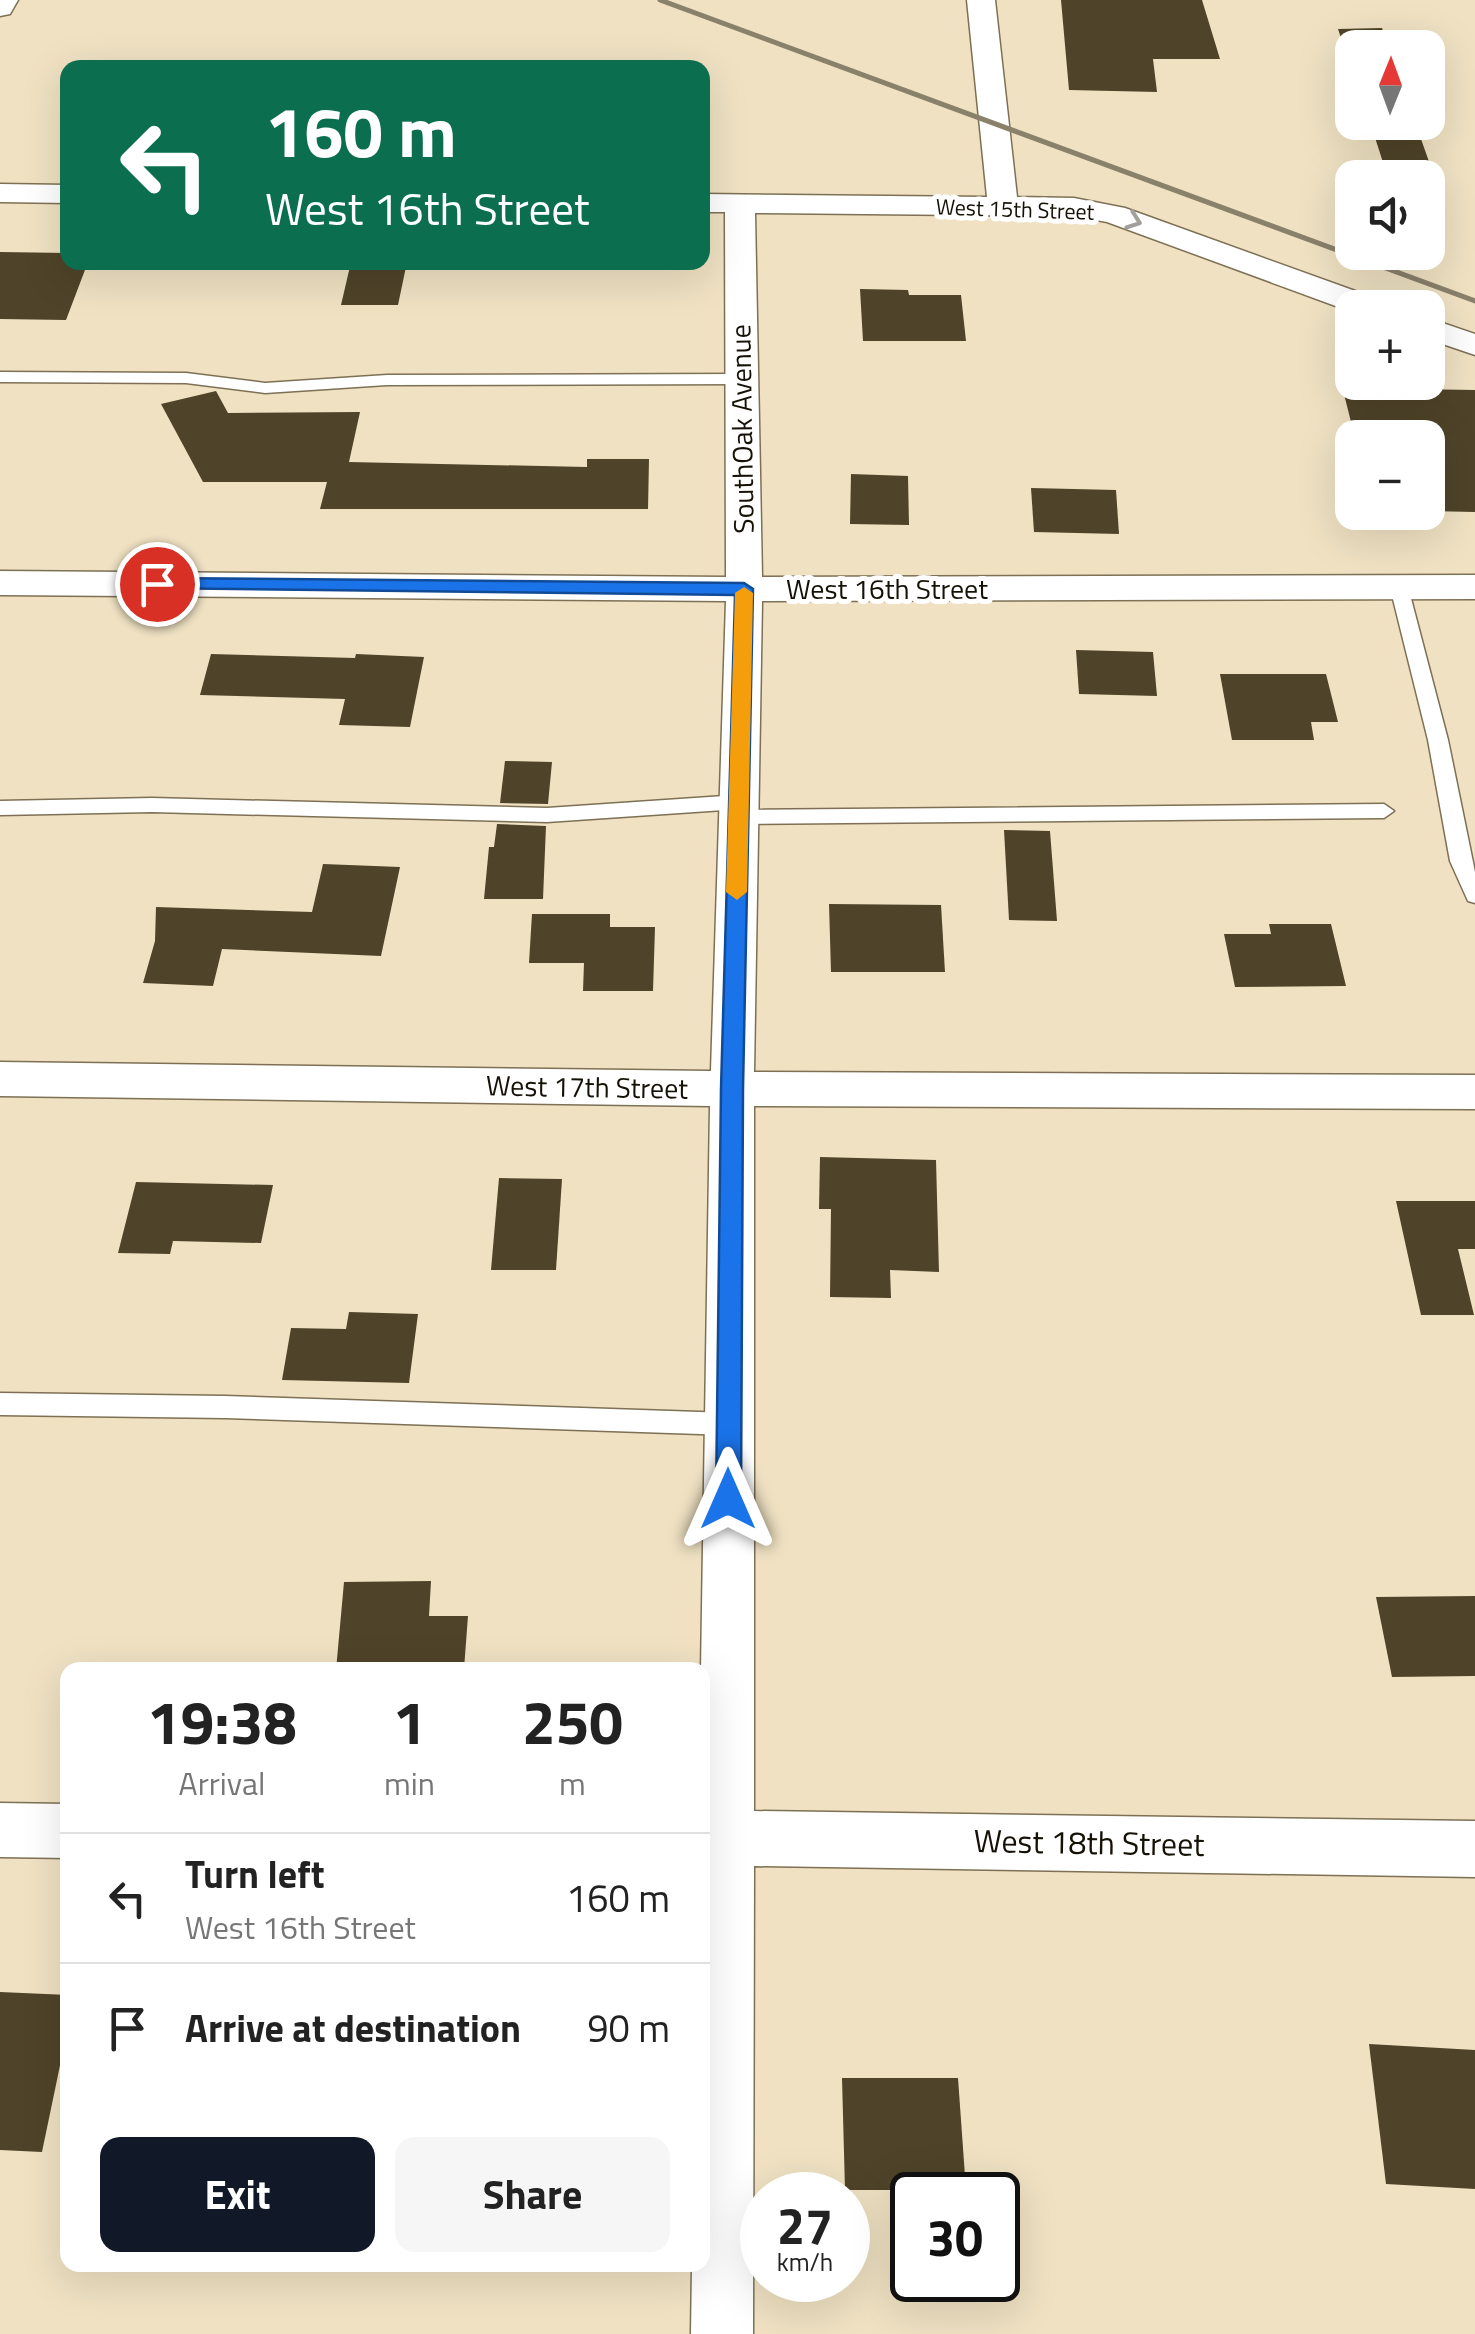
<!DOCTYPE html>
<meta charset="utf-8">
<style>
:root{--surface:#fff;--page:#f6f6f6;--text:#222;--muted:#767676;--line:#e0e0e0;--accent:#111827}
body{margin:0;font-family:"Titillium Web",sans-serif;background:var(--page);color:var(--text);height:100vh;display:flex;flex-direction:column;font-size:38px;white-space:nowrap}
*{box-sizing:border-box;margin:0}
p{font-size:32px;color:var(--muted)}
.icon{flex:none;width:55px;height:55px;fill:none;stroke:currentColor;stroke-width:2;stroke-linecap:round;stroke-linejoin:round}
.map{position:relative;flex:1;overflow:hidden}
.panel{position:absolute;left:60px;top:1662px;width:650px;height:610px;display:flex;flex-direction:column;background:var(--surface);border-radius:20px;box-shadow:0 10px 40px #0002}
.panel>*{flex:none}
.banner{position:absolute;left:60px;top:60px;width:650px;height:210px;border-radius:20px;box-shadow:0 10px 40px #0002;background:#0b6e4f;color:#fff;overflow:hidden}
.needle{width:65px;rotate:1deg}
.fabs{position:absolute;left:1335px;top:30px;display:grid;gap:20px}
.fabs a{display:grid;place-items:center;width:110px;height:110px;border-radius:20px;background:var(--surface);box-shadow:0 10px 40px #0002;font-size:50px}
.speed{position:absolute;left:740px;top:2172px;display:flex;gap:20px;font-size:50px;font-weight:700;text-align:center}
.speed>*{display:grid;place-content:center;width:130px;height:130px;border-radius:50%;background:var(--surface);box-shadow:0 10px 40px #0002;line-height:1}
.speed small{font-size:25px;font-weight:400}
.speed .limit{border:5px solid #111;border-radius:15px;background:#fff;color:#111}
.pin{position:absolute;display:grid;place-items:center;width:85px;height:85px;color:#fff;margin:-42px;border:5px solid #fff;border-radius:50%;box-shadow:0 2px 10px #0007}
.me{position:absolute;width:110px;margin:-55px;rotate:0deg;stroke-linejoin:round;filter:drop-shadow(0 0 8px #0008)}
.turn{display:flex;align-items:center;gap:35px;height:210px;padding:0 40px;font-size:45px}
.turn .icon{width:130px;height:130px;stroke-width:2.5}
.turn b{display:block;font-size:70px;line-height:85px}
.eta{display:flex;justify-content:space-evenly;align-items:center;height:170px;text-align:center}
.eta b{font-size:60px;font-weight:700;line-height:70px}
.button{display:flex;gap:20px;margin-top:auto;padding:20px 40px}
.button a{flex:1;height:115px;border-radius:20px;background:var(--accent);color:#fff;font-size:40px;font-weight:700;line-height:115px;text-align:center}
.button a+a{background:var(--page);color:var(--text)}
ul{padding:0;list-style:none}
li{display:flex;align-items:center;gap:30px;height:130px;padding:0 40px;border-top:2px solid var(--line)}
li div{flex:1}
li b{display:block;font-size:38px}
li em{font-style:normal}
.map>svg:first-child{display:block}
.building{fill:#4f4429}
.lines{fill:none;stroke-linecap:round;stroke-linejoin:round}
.lane-casing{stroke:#7d7054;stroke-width:3}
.street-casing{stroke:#7d7054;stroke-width:3}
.lane{fill:#fff;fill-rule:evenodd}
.street{fill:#fff;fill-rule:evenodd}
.rail{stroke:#8a816b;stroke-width:5}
.oneway{stroke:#a1a09b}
.route{fill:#1a73e8;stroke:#114b97;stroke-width:2.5}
.slow{fill:#f59e0b}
.labels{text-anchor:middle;stroke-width:10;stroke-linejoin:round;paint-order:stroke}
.far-street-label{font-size:22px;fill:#151106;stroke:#fff}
.street-label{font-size:28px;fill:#151106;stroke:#fff}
.near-street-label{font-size:32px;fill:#151106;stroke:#fff}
</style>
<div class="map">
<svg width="1475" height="2334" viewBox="0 0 1475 2334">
<rect width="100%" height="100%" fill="#efe1c2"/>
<g class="building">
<path d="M1061 0H1202L1220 59H1153L1157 92 1069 90Z"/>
<path d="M1382 28 1389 48H1352V71L1338 29Z"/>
<path d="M1370 122H1415L1439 190H1428V178H1388Z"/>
<path d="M0 252 68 253V262H88L66 320 0 319Z"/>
<path d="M351 262H407L398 305H341Z"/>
<path d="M860 289 908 290 909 295H961L966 341H863Z"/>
<path d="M1341 382H1410L1412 389 1475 390V512L1428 511V438H1355Z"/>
<path d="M216 391 228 413 360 412 349 462 587 467V459H649L648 509H320L327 482H203L161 404Z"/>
<path d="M851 474 908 476 909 525 850 524Z"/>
<path d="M1031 488 1116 490 1119 534 1034 532Z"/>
<path d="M1076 650 1153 652 1157 696 1079 694Z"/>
<path d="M211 654 355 658 356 654 424 657 410 727 339 725 345 699 200 695Z"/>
<path d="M1220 674H1326L1338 722H1311L1314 740H1232Z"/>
<path d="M505 761 552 762 548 804 500 803Z"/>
<path d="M497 824 546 826 543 899H484L489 847H494Z"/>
<path d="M1004 830 1050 831 1057 921 1009 920Z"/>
<path d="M323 864 400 867 381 956 222 949 213 986 143 983 155 941 156 907 312 912Z"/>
<path d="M829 904 941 905 945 972H831Z"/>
<path d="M532 914H610V927H655L653 991H583L584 963H529Z"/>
<path d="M1269 924H1331L1346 986 1235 987 1224 934H1271Z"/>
<path d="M820 1157 936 1160 939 1272 890 1270 891 1298 830 1297 831 1209H819Z"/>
<path d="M499 1178 562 1179 556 1270H491Z"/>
<path d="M136 1182 273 1185 261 1243 173 1241 170 1254 118 1253Z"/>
<path d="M1396 1201H1475V1249H1458L1474 1315H1421Z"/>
<path d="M349 1312 418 1314 409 1383 282 1380 291 1328 346 1329Z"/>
<path d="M431 1581 429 1616H468L464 1669 336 1670 344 1582Z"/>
<path d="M1475 1596V1676L1392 1677 1376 1597Z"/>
<path d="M0 1992 68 1995V2027L42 2152 0 2150Z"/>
<path d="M1369 2044 1475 2050V2189L1386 2184Z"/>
<path d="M842 2078H958L966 2190H845Z"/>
</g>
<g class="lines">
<defs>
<g id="lane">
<path d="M0 372 186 373 265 383 387 375 742 374 750 379 742 384 387 385 265 393 186 383 0 382Z"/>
<path d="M1399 581 1408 587 1448 740 1475 872V903L1468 901 1450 861 1428 740 1390 587Z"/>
<path d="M739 795 749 802 739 809 547 822 152 812 0 815V801L152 798 547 808Z"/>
<path d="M1384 804 1394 811 1384 818 739 824 729 817 739 810Z"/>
<path d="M0 1393 225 1396 729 1413 738 1416 741 1424 738 1432 729 1435 225 1418 0 1415Z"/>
</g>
<g id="street">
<path d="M0 0H18L10 14 0 16Z"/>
<path d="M967 0H995L1017 197 1074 198 1125 208 1383 301 1388 308H1352V312L1107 222 1074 216 755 213 762 577 1475 575V599L762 601 754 1072 1475 1075V1109L754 1106V1811L1475 1821V1877L754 1866 753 2334H691L692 2265H702L701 1670 710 1106 0 1096V1062L711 1071 726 601 0 595V571L726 577 725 212H702V194L987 197Z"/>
<path d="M0 184 68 185V203L0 202Z"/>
<path d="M1428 318 1475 334V355L1428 339Z"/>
<path d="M0 1803 68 1804V1858L0 1857Z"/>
</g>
</defs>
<use href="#lane" class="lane-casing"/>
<use href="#street" class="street-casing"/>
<use href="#lane" class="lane"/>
<use href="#street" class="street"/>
<path class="rail" d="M660 0 1475 301"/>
</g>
<defs><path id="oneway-chevron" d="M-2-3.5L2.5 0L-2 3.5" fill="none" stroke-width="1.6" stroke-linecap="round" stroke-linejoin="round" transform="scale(2.5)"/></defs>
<use class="oneway" href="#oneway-chevron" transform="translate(1134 221) rotate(20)"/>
<path class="route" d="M157 578 744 583 753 589 743 1089 741 1499 737 1507 728 1510 720 1507 716 1499 721 1089 735 595 150 588 148 584Z"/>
<path class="slow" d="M744 587 753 593 747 892 737 900 726 892 735 593Z"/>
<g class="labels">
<g class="far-street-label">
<text transform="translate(1015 209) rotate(2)" y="8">West 15th Street</text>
</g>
<g class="street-label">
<text transform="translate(742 429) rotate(-91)" y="10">SouthOak Avenue</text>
<text x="887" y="599">West 16th Street</text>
<text transform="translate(587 1087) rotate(1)" y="10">West 17th Street</text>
</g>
<g class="near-street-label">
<text transform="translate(1089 1843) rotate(1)" y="11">West 18th Street</text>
</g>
</g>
</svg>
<div class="fabs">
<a><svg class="needle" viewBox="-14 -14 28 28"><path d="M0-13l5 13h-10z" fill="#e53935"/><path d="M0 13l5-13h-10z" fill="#767676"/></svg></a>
<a><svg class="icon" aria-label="sound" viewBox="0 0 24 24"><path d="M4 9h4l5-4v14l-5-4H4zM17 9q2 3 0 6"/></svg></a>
<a>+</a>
<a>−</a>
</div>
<div class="speed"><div>27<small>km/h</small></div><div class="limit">30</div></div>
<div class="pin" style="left:157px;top:584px;background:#d93025"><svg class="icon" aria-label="arrive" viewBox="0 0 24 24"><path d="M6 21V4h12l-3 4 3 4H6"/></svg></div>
<svg class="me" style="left:728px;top:1499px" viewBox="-20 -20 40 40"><path d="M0-17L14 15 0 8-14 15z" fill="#1a73e8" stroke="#fff" stroke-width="4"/></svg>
<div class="banner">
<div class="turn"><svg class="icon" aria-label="left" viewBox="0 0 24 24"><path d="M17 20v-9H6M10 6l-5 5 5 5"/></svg><div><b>160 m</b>West 16th Street</div></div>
</div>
<section class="panel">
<div class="eta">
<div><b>19:38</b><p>Arrival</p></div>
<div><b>1</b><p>min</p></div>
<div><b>250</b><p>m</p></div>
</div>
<ul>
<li><svg class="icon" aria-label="left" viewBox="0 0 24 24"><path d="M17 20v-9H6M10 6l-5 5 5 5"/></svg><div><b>Turn left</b><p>West 16th Street</p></div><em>160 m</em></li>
<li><svg class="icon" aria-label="arrive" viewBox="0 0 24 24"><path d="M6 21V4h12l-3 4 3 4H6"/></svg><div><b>Arrive at destination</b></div><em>90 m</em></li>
</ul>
<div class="button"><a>Exit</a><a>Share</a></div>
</section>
</div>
